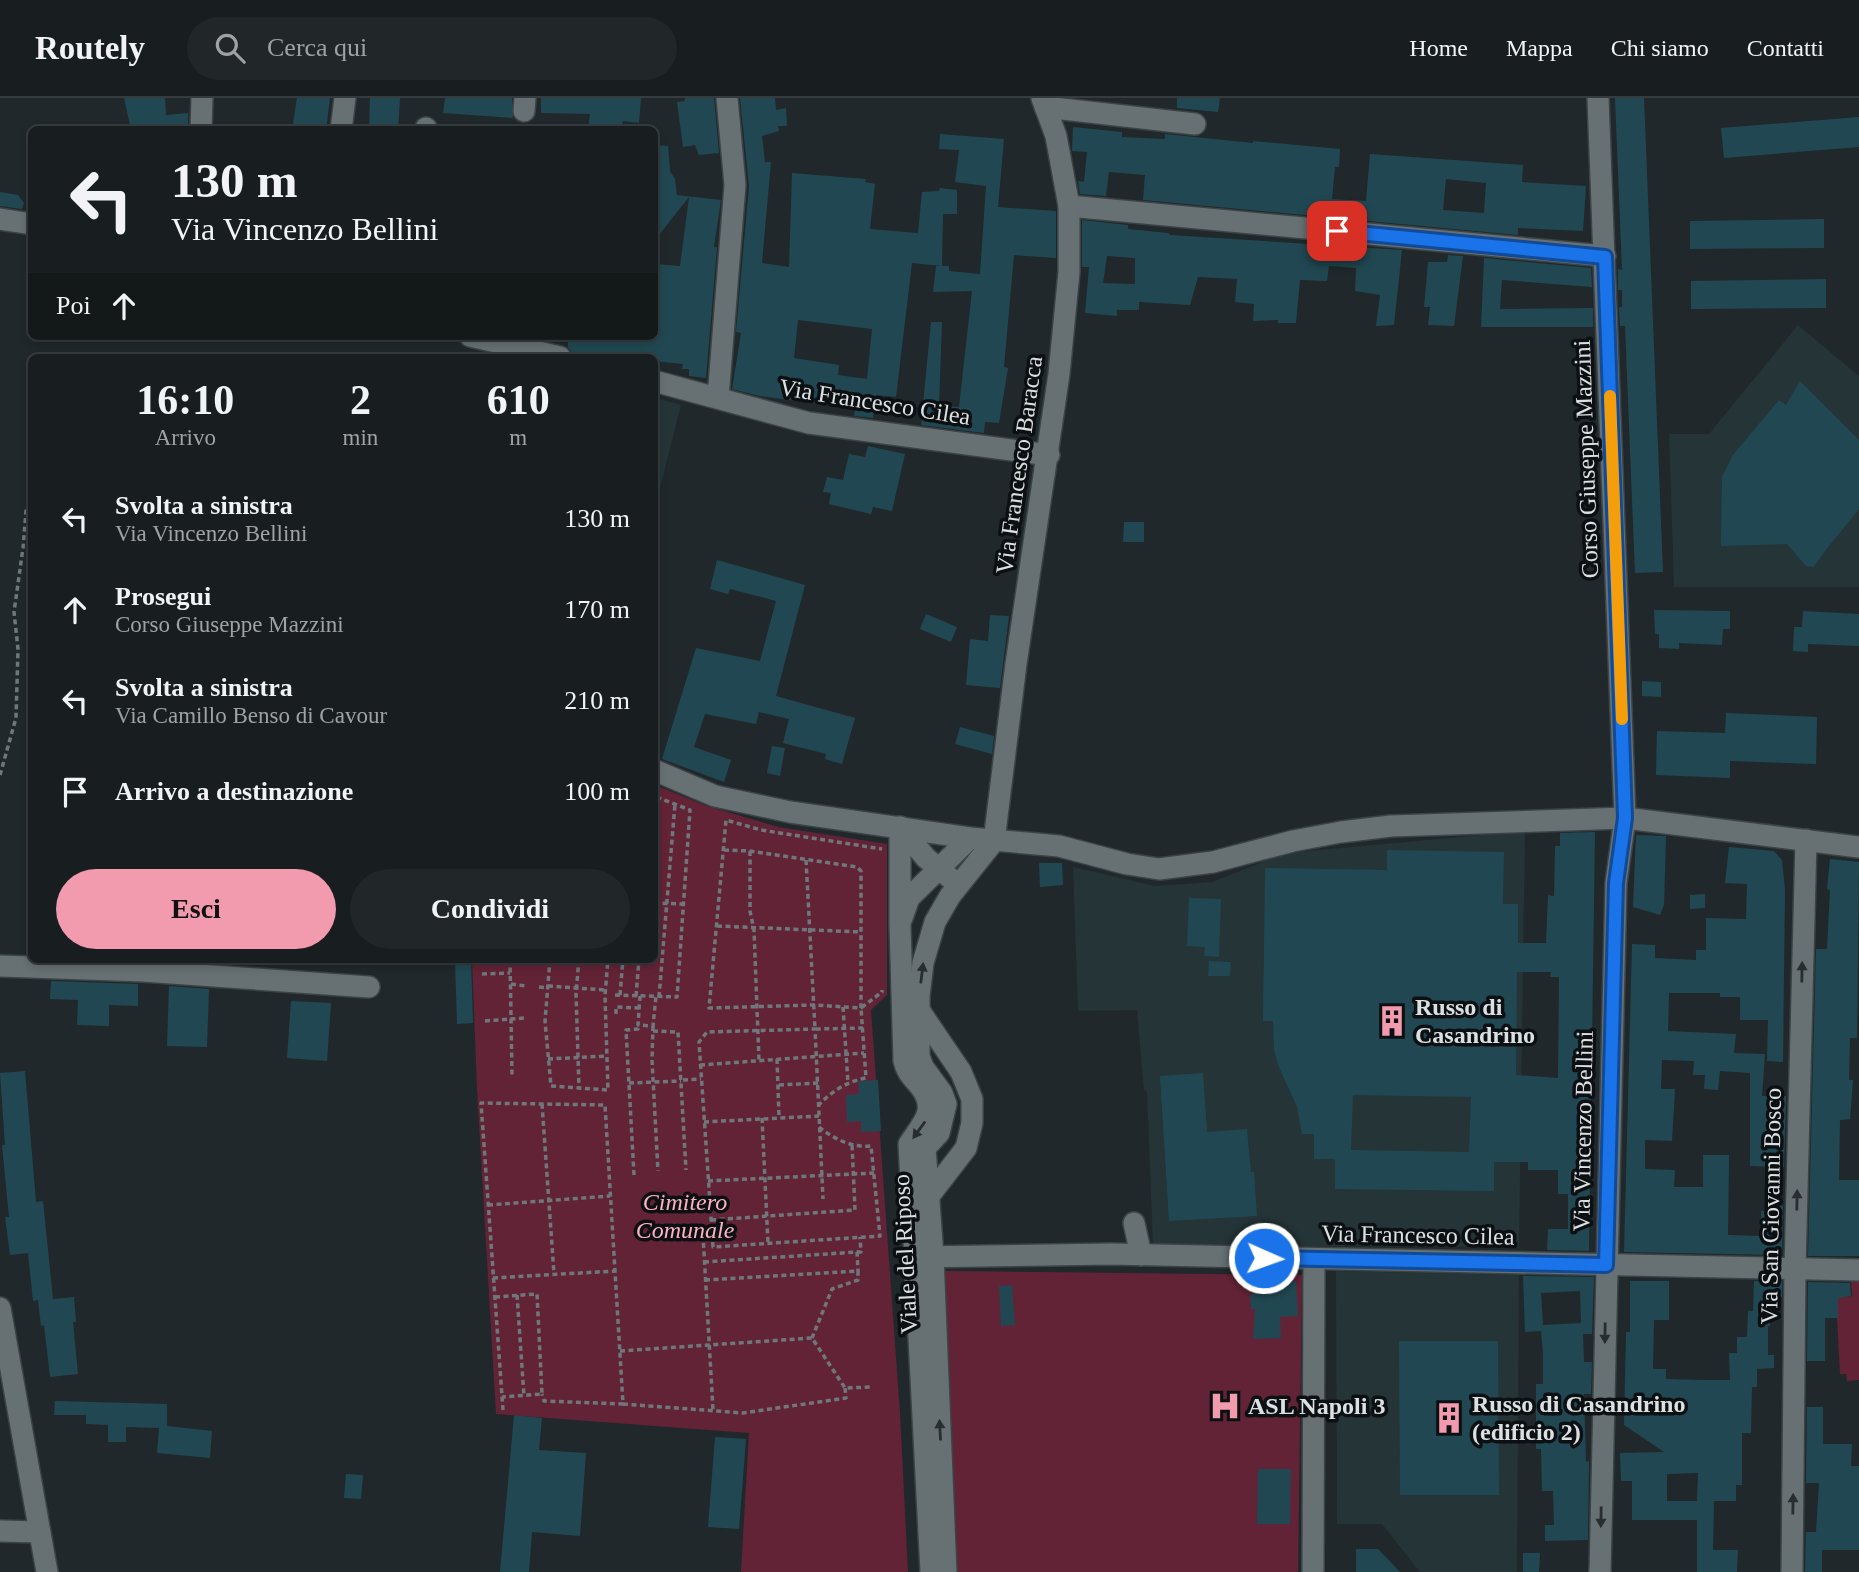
<!DOCTYPE html>
<html lang="it">
<style>
:root{--surface:#181e20;--page:#212729;--text:#f1f3f6;--muted:#9fa2a5;--line:#363c3e;--accent:#f29aae}
body{margin:0;font-family:"Times New Roman",serif;background:var(--page);color:var(--text);height:100vh;display:flex;flex-direction:column;font-size:26px;white-space:nowrap}
*{box-sizing:border-box;margin:0}
p{font-size:23px;color:var(--muted)}
.icon{flex:none;width:38px;height:38px;fill:none;stroke:currentColor;stroke-width:2;stroke-linecap:round;stroke-linejoin:round}
.map{position:relative;flex:1;overflow:hidden}
.drawer{position:absolute;left:28px;top:256px;width:630px;height:609px;display:flex;flex-direction:column;background:var(--surface);border-radius:10px;box-shadow:0 4px 10px #0003,0 0 0 2px var(--line)}
.drawer>*{flex:none}
.hud{position:absolute;left:28px;top:28px;width:630px;height:214px;border-radius:10px;box-shadow:0 4px 10px #0003,0 0 0 2px var(--line);background:#181e20;color:var(--text);overflow:hidden}
.pin{position:absolute;display:grid;place-items:center;width:60px;height:60px;color:#fff;margin:-30px;border-radius:14px;box-shadow:0 4px 10px #0006}
.me{position:absolute;width:77px;margin:-38px;rotate:92deg;stroke-linejoin:round;filter:drop-shadow(0 0 5px #0008)}
.turn{display:flex;align-items:center;gap:24px;height:147px;padding:0 28px;font-size:32px}
.turn .icon{width:91px;height:91px;stroke-width:2.5}
.turn b{display:block;font-size:49px;line-height:60px}
.then{display:flex;align-items:center;height:66px;padding:0 28px;background:#0003;gap:14px;font-size:26px}
.eta{display:flex;justify-content:space-evenly;align-items:center;height:119px;text-align:center}
.eta b{font-size:42px;font-weight:700;line-height:49px}
.button{display:flex;gap:14px;margin-top:auto;padding:14px 28px}
.button a{flex:1;height:80px;border-radius:42px;background:var(--accent);color:#111;font-size:28px;font-weight:700;line-height:80px;text-align:center}
.button a+a{background:var(--page);color:var(--text)}
ul{padding:0;list-style:none}
li{display:flex;align-items:center;gap:21px;height:91px;padding:0 28px}
li div{flex:1}
li b{display:block;font-size:26px}
li em{font-style:normal}
header{display:flex;align-items:center;gap:42px;box-sizing:border-box;height:98px;padding:0 35px;background:var(--surface);border-bottom:2px solid var(--line)}
header strong{font-size:33px}
nav{display:flex;gap:38px;margin-inline-start:auto;font-size:24px}
.search{width:490px;height:63px;background:var(--page);display:flex;align-items:center;gap:18px;box-sizing:border-box;padding:0 24px;border-radius:38px;color:var(--muted);font-size:26px}
.map>svg:first-child{display:block}
.built{fill:#243437}
.green{fill:#632336}
.building{fill:#214852;fill-rule:evenodd}
.lines{fill:none;stroke-linecap:round;stroke-linejoin:round}
.minor-casing{stroke:#3b4345;stroke-width:24}
.path{stroke:#70777a;stroke-width:3.5;stroke-dasharray:5 3.5;stroke-linecap:butt}
.minor{stroke:#677174;stroke-width:21}
.oneway{fill:#282d2f}
.route-casing{stroke:#114b97;stroke-width:18}
.route{stroke:#1a73e8;stroke-width:12}
.slow{stroke:#f59e0b;stroke-width:12}
.labels{text-anchor:middle;stroke-width:7;stroke-linejoin:round;paint-order:stroke}
.street-label{font-size:24px;fill:#dbe1e2;stroke:#0d1012}
.poi-label{font-size:24px;font-weight:bold;fill:#dbe1e2;stroke:#0d1012;text-anchor:start}
.park-label{font-size:24px;font-style:italic;fill:#fdb2c2;stroke:#0d1012}
</style>
<header>
<strong>Routely</strong>
<div class="search"><svg class="icon" aria-label="search" viewBox="0 0 24 24"><circle cx="10" cy="10" r="6"/><path d="M15 15l6 6"/></svg>Cerca qui</div>
<nav><a>Home</a><a>Mappa</a><a>Chi siamo</a><a>Contatti</a></nav>
</header>
<div class="map">
<svg width="1859" height="1474" viewBox="0 0 1859 1474">
<rect width="100%" height="100%" fill="#20282b"/>
<g class="built">
<path d="M1798 227 1859 278V489H1674L1669 336H1709Z"/>
<path d="M655 300 681 307 655 409 654 300Z"/>
<path d="M1525 733 1519 1149 1153 1147 1147 994 1144 992 1137 912 1078 913 1073 769 1155 788 1212 784 1286 755Z"/>
<path d="M1336 1173 1519 1177 1517 1474H1420L1382 1426H1337Z"/>
</g>
<g class="green">
<path d="M655 687 707 708 778 729 887 746V897L871 912 900 1315 908 1474H741L749 1335 496 1316 477 991 472 861H654Z"/>
<path d="M944 1173 1302 1177 1298 1474H957Z"/>
<path d="M1851 1182H1859V1282L1847 1283 1846 1276H1840L1836 1200 1852 1198Z"/>
</g>
<g class="building">
<path d="M124 0H165L166 17 188 15V32H131Z"/>
<path d="M297 0H330L326 32H292Z"/>
<path d="M370 0H400L398 32H369Z"/>
<path d="M445 0H512L513 20 443 15Z"/>
<path d="M541 0H641L639 25 623 23 622 26H617L616 32H588L590 16 541 15Z"/>
<path d="M685 0H714L719 55 699 57 695 47 683 49 677 4 685 3Z"/>
<path d="M740 0H775L776 12 786 10 787 28H778L779 33 762 38 765 64H771L762 165 789 169 792 75 866 81 865 84 875 86 870 131 918 135 922 94 939 93 940 90 957 92V116H943L942 168H949V173L980 176 986 88 955 84 959 52 939 51 940 36 1004 41 998 109 1056 113V160L1014 157 1004 269 1008 270 999 325 985 324 984 335 921 327 931 224H942L939 308 959 309 972 193 933 194 936 168H942L912 165 896 299 876 297 873 320 854 318 855 311 760 298 732 291 741 235 736 234 749 88ZM798 222 872 231 867 281 838 277 839 267 794 260Z"/>
<path d="M1177 0H1220L1218 14 1177 10Z"/>
<path d="M1615 0H1644L1663 474 1635 475 1625 228H1620L1619 209H1622V192H1618V171L1622 172Z"/>
<path d="M1859 19V49L1724 60 1721 30Z"/>
<path d="M1073 29 1122 34V39L1165 41V36L1253 45V43L1340 51 1339 69H1335L1332 101 1366 103 1370 56 1523 67 1522 84 1586 88 1583 133 1518 130V137L1143 102 1145 77 1109 74 1106 98 1080 96 1078 83 1084 84 1087 54 1072 53ZM1446 81 1486 85 1484 115 1443 112Z"/>
<path d="M654 47 668 48 670 73 675 81 677 97 721 102 714 149H717L706 280 689 278V271H682L683 266 654 263V259H585L573 256 568 249V238H654V166L680 168 689 99 654 143Z"/>
<path d="M0 94 18 97 24 105 22 111 0 108Z"/>
<path d="M1824 121V150L1690 151V123Z"/>
<path d="M1082 122 1128 127V131L1168 135 1170 137 1402 152 1394 227 1376 228 1380 197 1355 193 1356 170 1329 168 1327 183 1300 182 1296 225H1278V222L1253 223 1254 206 1235 204 1237 181 1198 179 1190 207 1139 204V212H1117V218L1085 215 1089 169H1082ZM1107 158 1135 160V186L1103 185Z"/>
<path d="M1448 157 1463 158 1454 228 1428 227 1430 209H1424L1428 164H1447Z"/>
<path d="M1484 160 1591 170 1592 189 1502 182 1500 211 1593 210V229H1481Z"/>
<path d="M1826 181V210L1691 211V183Z"/>
<path d="M1800 283 1859 342V411L1825 453 1814 469 1806 468 1787 446 1721 448 1722 379 1733 357 1779 302 1786 307Z"/>
<path d="M868 348 905 356 892 413 873 409 871 416 829 406 831 395 823 394 827 379 843 382 849 356 865 359Z"/>
<path d="M1124 424H1144V444H1123Z"/>
<path d="M717 462 805 487 776 598 855 620 842 666 825 661 826 656 783 645 789 621 759 614 756 626 705 616 694 649 731 662 724 684 662 661 696 550 760 563 776 503 730 491 728 496 710 491Z"/>
<path d="M1654 512 1730 513V531H1723L1722 547 1679 545V551L1659 550V536H1655Z"/>
<path d="M1803 513 1859 516V548L1808 546V554L1793 553 1794 529H1802Z"/>
<path d="M926 516 957 529 951 544 920 531Z"/>
<path d="M990 517 1009 518 1000 590 966 587 970 541 988 543Z"/>
<path d="M1642 583 1661 584V599L1642 598Z"/>
<path d="M1726 615 1817 619 1816 666 1730 663V680L1656 677 1657 633 1725 635Z"/>
<path d="M960 629 994 638 992 656 955 646Z"/>
<path d="M772 648 785 650 780 678 767 675Z"/>
<path d="M1595 734 1589 1153 1547 1152 1548 1131H1568V1096H1558V1072H1528V1064H1494V1093L1335 1091V1061H1314V1036H1302L1297 1009 1278 967 1274 952 1273 923H1263L1265 770 1387 772V752L1504 754 1503 806H1518V845H1546L1548 797 1554 798 1555 748H1560V735ZM1517 874H1551L1550 879H1559L1558 980 1516 977ZM1353 997 1471 999 1469 1054 1351 1052Z"/>
<path d="M1636 737 1666 738 1664 807 1660 817 1633 809Z"/>
<path d="M1729 749 1774 753 1782 762 1785 792 1783 964 1767 963 1768 922H1740V899H1720V895H1669L1668 933 1736 936 1734 955 1765 956 1762 998H1786L1784 1069 1750 1068V975L1720 973 1718 992 1704 991 1705 977H1693L1694 963 1662 962 1661 991H1675L1672 1043 1645 1042V1071L1675 1072 1674 1089H1703V1057H1729L1728 1137 1761 1138V1113L1779 1114 1780 1108H1783L1782 1157 1624 1154 1632 846 1655 847V860L1696 862V852H1706V820L1746 821 1747 786 1725 785Z"/>
<path d="M1830 761 1859 764 1857 940H1850L1849 982H1853L1850 1021 1840 1022 1839 1082H1859V1158H1808L1816 851H1827L1830 792 1827 791Z"/>
<path d="M1039 765H1062L1063 787 1040 789Z"/>
<path d="M1705 796V810L1690 811V797Z"/>
<path d="M1189 800 1221 801 1219 859 1204 858 1205 849 1187 848Z"/>
<path d="M455 861H471L473 925 457 926Z"/>
<path d="M1209 863 1231 864 1230 878H1208Z"/>
<path d="M51 883 138 886V908L109 907V928L77 927 78 902 50 901Z"/>
<path d="M169 888 209 891 207 949 167 948Z"/>
<path d="M291 903 331 905 327 963 287 960Z"/>
<path d="M25 973 36 1104 43 1103 53 1201 74 1199 76 1224H73L78 1276 50 1279 44 1227 41 1228 38 1202 33 1203 28 1155 10 1157 5 1119H9L2 1047H5L0 975Z"/>
<path d="M1203 975 1207 1034 1247 1031 1251 1074H1254L1257 1118 1169 1123 1160 978Z"/>
<path d="M878 982 881 1033 861 1034V1023L847 1024 846 997 859 996 858 983Z"/>
<path d="M1523 1178 1594 1179 1592 1236H1583L1584 1264H1592L1591 1296H1584L1586 1364 1589 1363 1588 1442 1545 1443V1427H1554L1553 1393H1542L1541 1351H1536V1286H1543V1255L1541 1233 1525 1234ZM1580 1193 1581 1225 1543 1227 1541 1195Z"/>
<path d="M1259 1179 1278 1180V1184L1296 1183 1298 1218 1280 1219 1281 1240 1253 1241 1255 1211H1251L1250 1196 1260 1195Z"/>
<path d="M1630 1183H1669V1222H1654L1653 1271H1666V1281L1705 1282H1730L1729 1255H1737V1239H1747L1748 1213H1753L1754 1183H1782V1199L1772 1198 1770 1228H1768V1257H1774V1270L1757 1271V1289H1752L1751 1335H1742V1387H1736V1403H1714L1713 1452H1738L1737 1474H1697V1422H1632V1383H1621L1620 1355 1664 1354 1624 1327 1626 1234H1630ZM1698 1375 1697 1403H1667V1376Z"/>
<path d="M1808 1184 1850 1185 1851 1198 1838 1200V1220H1825V1263H1807Z"/>
<path d="M1012 1187 1015 1227 1001 1228 999 1188Z"/>
<path d="M1399 1243H1498L1499 1397H1400Z"/>
<path d="M55 1303 167 1306V1328L212 1333 210 1360 157 1355 159 1330 126 1329V1344H108V1327L86 1326V1317H54Z"/>
<path d="M1807 1309H1823V1346H1852L1851 1368H1859V1452H1822V1474H1805L1806 1434H1816L1819 1385H1806Z"/>
<path d="M514 1317 542 1320 539 1352 586 1355 580 1438 532 1434 529 1474H500Z"/>
<path d="M715 1339 746 1341 739 1431 708 1429Z"/>
<path d="M1258 1371H1291L1290 1426H1257Z"/>
<path d="M346 1376 363 1377 361 1401 344 1400Z"/>
<path d="M1356 1451H1378L1400 1474H1356Z"/>
<path d="M1523 1455H1540L1539 1474H1523Z"/>
</g>
<g class="lines">
<defs>
<g id="minor">
<path d="M1598 0 1625 720 1616 785 1600 1474"/>
<path d="M1045 9 1195 26"/>
<path d="M524 13 525 0"/>
<path d="M201 32 202 0"/>
<path d="M341 32 345 0"/>
<path d="M426 32V30"/>
<path d="M1069 108 1605 158"/>
<path d="M0 121 32 126"/>
<path d="M470 238 560 259"/>
<path d="M654 283 809 325 1049 357"/>
<path d="M718 300 735 87 727 0"/>
<path d="M654 672 715 698 790 714 970 740 1059 748 1127 766 1159 771 1213 764 1293 743 1341 734 1391 728 1625 720 1859 749"/>
<path d="M900 729V827L904 963C906 973 912 979 919 987 939 1011 923 1025 909 1046L931 1474"/>
<path d="M900 729 926 760 950 780"/>
<path d="M902 820 909 800 970 740"/>
<path d="M0 868 143 873 369 889"/>
<path d="M919 912 961 974 972 1001V1025L966 1050 929 1098"/>
<path d="M1134 1125 1141 1157"/>
<path d="M914 1159 1111 1156 1859 1172"/>
<path d="M0 1210 47 1474"/>
<path d="M0 1433 39 1434"/>
<path d="M946 1474 933 1158 925 1050 939 1035 946 1006 942 995 923 969 919 958V898L923 865 935 824 950 798 994 743 1016 566 1059 276 1069 174V108L1056 38 1042 0"/>
<path d="M1313 1474 1314 1162"/>
<path d="M1792 1474 1795 1170 1806 742"/>
</g>
</defs>
<use href="#minor" class="minor-casing"/>
<g class="path">
<path d="M0 677 16 620 18 551 14 514 23 450 26 413 32 402"/>
<path d="M724 752 750 753 857 769 861 773V910L814 907 709 910 726 722 761 732 882 751"/>
<path d="M750 753V813L754 832 759 963"/>
<path d="M806 762 815 931 863 930"/>
<path d="M654 805 683 806"/>
<path d="M717 828 861 834"/>
<path d="M510 861 512 977"/>
<path d="M550 861 545 923 551 988 608 992 605 898 608 861"/>
<path d="M579 861 576 895 579 990"/>
<path d="M482 876 510 875"/>
<path d="M511 886 526 888"/>
<path d="M548 888 605 892"/>
<path d="M539 889 548 890"/>
<path d="M615 897 677 899 690 712 654 698"/>
<path d="M620 897 623 861"/>
<path d="M636 898 639 861"/>
<path d="M640 898 638 927 653 928 656 898"/>
<path d="M659 899 675 706"/>
<path d="M843 909 848 985"/>
<path d="M616 916V909L639 910"/>
<path d="M485 923 524 920"/>
<path d="M653 928 652 962 658 1073"/>
<path d="M653 933 678 934 686 1072"/>
<path d="M548 961 607 958"/>
<path d="M777 961 779 1019"/>
<path d="M700 967 864 955"/>
<path d="M683 982 701 981"/>
<path d="M629 985 681 983"/>
<path d="M779 987 818 985"/>
<path d="M542 1006 554 1176"/>
<path d="M818 1008C830 994 848 983 866 980L861 910 882 894V892"/>
<path d="M762 1020 768 1145"/>
<path d="M704 1024 819 1018"/>
<path d="M819 1029C834 1041 852 1050 871 1048L880 1138 713 1149 699 944 707 934 815 931 823 1101"/>
<path d="M634 1077 626 932 638 931V927"/>
<path d="M708 1083 874 1075"/>
<path d="M488 1107 610 1098"/>
<path d="M711 1122 855 1112 852 1046"/>
<path d="M712 1136 703 1137 713 1312"/>
<path d="M857 1154H861L860 1139"/>
<path d="M704 1164 857 1154 858 1173"/>
<path d="M493 1180 615 1173"/>
<path d="M705 1182 858 1173V1182L832 1191 812 1240"/>
<path d="M517 1197 524 1298"/>
<path d="M495 1199 537 1196 542 1296 502 1299"/>
<path d="M620 1253 812 1240 845 1290 871 1289"/>
<path d="M623 1306 743 1315 846 1300 845 1290"/>
<path d="M503 1312 481 1005 605 1007 623 1306 544 1303 542 1296"/>
</g>
<use href="#minor" class="minor"/>
</g>
<defs><path id="oneway-solid" d="M-6-.8H1V-3.2L6.5 0L1 3.2V.8H-6Z" transform="scale(1.75)"/></defs>
<g class="oneway">
<use href="#oneway-solid" transform="translate(1802 874) rotate(-89)"/>
<use href="#oneway-solid" transform="translate(922 875) rotate(-83)"/>
<use href="#oneway-solid" transform="translate(919 1032) rotate(126)"/>
<use href="#oneway-solid" transform="translate(1797 1102) rotate(-89)"/>
<use href="#oneway-solid" transform="translate(1605 1235) rotate(91)"/>
<use href="#oneway-solid" transform="translate(940 1332) rotate(-93)"/>
<use href="#oneway-solid" transform="translate(1793 1406) rotate(-89)"/>
<use href="#oneway-solid" transform="translate(1601 1419) rotate(91)"/>
</g>
<g class="lines">
<defs>
<path id="route" d="M1264 1160 1606 1167 1616 785 1625 720 1605 159 1337 133"/>
</defs>
<use href="#route" class="route-casing"/>
<use href="#route" class="route"/>
<path class="slow" d="M1610 298 1622 621"/>
</g>
<defs>
<symbol id="building-bare" viewBox="-9 -9 18 18"><path d="M-4-6H4V6H1V3H-1V6H-4ZM-2.5-4.3h1.7v1.8h-1.7ZM.8-4.3h1.7v1.8H.8ZM-2.5-1h1.7V.8h-1.7ZM.8-1h1.7V.8H.8Z" fill="#f29aae" stroke="#0d1012" stroke-width="2.5" paint-order="stroke"/></symbol>
<symbol id="hospital-bare" viewBox="-9 -9 18 18"><path d="M-5-5h3v3.5h4V-5h3V5h-3V1.5h-4V5h-3Z" fill="#f29aae" stroke="#0d1012" stroke-width="2.5" paint-order="stroke"/></symbol>
</defs>
<g fill-rule="evenodd">
<use href="#building-bare" x="1370" y="901" width="44" height="44"/>
<use href="#hospital-bare" x="1203" y="1286" width="44" height="44"/>
<use href="#building-bare" x="1427" y="1298" width="44" height="44"/>
</g>
<g class="labels">
<g class="street-label">
<text transform="translate(875 304) rotate(9)" y="8">Via Francesco Cilea</text>
<text transform="translate(1586 361) rotate(-92)" y="8">Corso Giuseppe Mazzini</text>
<text transform="translate(1019 367) rotate(-82)" y="8">Via Francesco Baracca</text>
<text transform="translate(1583 1033) rotate(-89)" y="8">Via Vincenzo Bellini</text>
<text transform="translate(1771 1108) rotate(-89)" y="8">Via San Giovanni Bosco</text>
<text transform="translate(1418 1137) rotate(1)" y="8">Via Francesco Cilea</text>
<text transform="translate(905 1156) rotate(-93)" y="8">Viale del Riposo</text>
</g>
<g class="poi-label">
<text x="1415" y="917">Russo di<tspan x="1415" dy="28">Casandrino</tspan></text>
<text x="1472" y="1314">Russo di Casandrino<tspan x="1472" dy="28">(edificio 2)</tspan></text>
<text x="1248" y="1316">ASL Napoli 3</text>
</g>
<g class="park-label">
<text x="685" y="1112">Cimitero<tspan x="685" dy="28">Comunale</tspan></text>
</g>
</g>
</svg>
<div class="pin" style="left:1337px;top:133px;background:#d93025"><svg class="icon" aria-label="arrive" viewBox="0 0 24 24"><path d="M6 21V4h12l-3 4 3 4H6"/></svg></div>
<svg class="me" style="left:1264px;top:1160px" viewBox="-20 -20 40 40"><circle r="17" fill="#1a73e8" stroke="#fff" stroke-width="3"/><path d="M0-11L8 9 0 5-8 9z" fill="#fff"/></svg>
<div class="hud">
<div class="turn"><svg class="icon" aria-label="left" viewBox="0 0 24 24"><path d="M17 20v-9H6M10 6l-5 5 5 5"/></svg><div><b>130 m</b>Via Vincenzo Bellini</div></div>
<div class="then">Poi<svg class="icon" aria-label="ahead" viewBox="0 0 24 24"><path d="M12 20V5M6 11l6-6 6 6"/></svg></div>
</div>
<section class="drawer">
<div class="eta">
<div><b>16:10</b><p>Arrivo</p></div>
<div><b>2</b><p>min</p></div>
<div><b>610</b><p>m</p></div>
</div>
<ul>
<li><svg class="icon" aria-label="left" viewBox="0 0 24 24"><path d="M17 20v-9H6M10 6l-5 5 5 5"/></svg><div><b>Svolta a sinistra</b><p>Via Vincenzo Bellini</p></div><em>130 m</em></li>
<li><svg class="icon" aria-label="ahead" viewBox="0 0 24 24"><path d="M12 20V5M6 11l6-6 6 6"/></svg><div><b>Prosegui</b><p>Corso Giuseppe Mazzini</p></div><em>170 m</em></li>
<li><svg class="icon" aria-label="left" viewBox="0 0 24 24"><path d="M17 20v-9H6M10 6l-5 5 5 5"/></svg><div><b>Svolta a sinistra</b><p>Via Camillo Benso di Cavour</p></div><em>210 m</em></li>
<li><svg class="icon" aria-label="arrive" viewBox="0 0 24 24"><path d="M6 21V4h12l-3 4 3 4H6"/></svg><div><b>Arrivo a destinazione</b></div><em>100 m</em></li>
</ul>
<div class="button"><a>Esci</a><a>Condividi</a></div>
</section>
</div>
